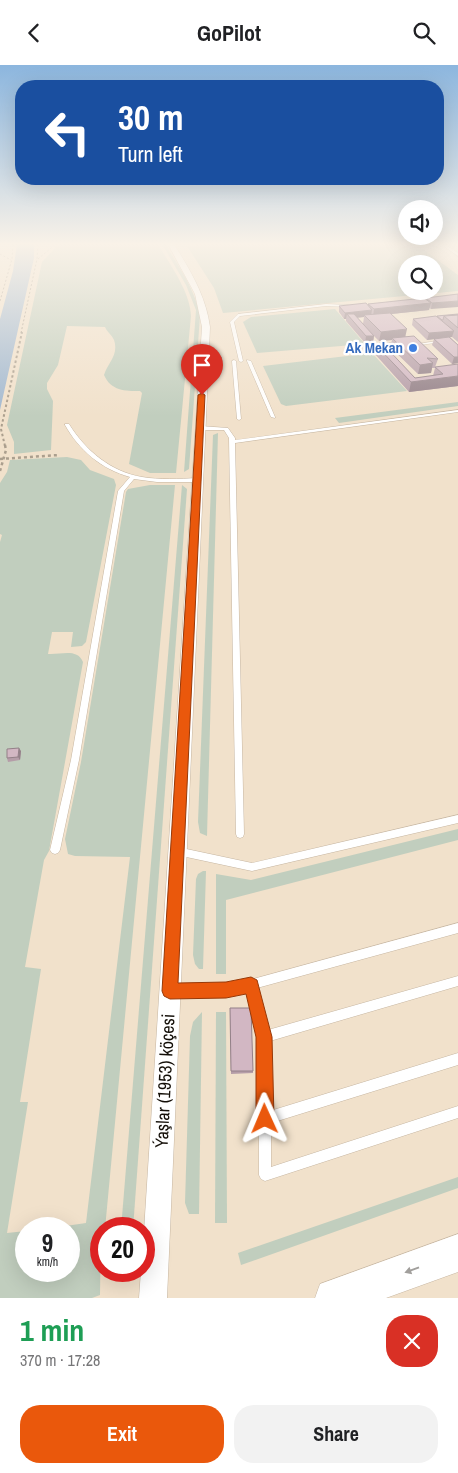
<!DOCTYPE html>
<meta charset="utf-8">
<style>
:root{--surface:#fff;--page:#f2f2f2;--text:#202124;--muted:#757577;--accent:#ea580c}
body{margin:0;font-family:"Archivo Narrow",sans-serif;background:var(--page);color:var(--text);height:100vh;display:flex;flex-direction:column;font-size:19px;white-space:nowrap}
*{box-sizing:border-box;margin:0}
p{font-size:16px;color:var(--muted)}
.icon{flex:none;width:28px;height:28px;fill:none;stroke:currentColor;stroke-width:2;stroke-linecap:round;stroke-linejoin:round}
.map{position:relative;height:1233px;overflow:hidden}
.panel{display:flex;flex-direction:column;background:var(--surface);flex:1}
.panel>*{flex:none}
.hud{position:absolute;left:15px;top:15px;width:429px;height:105px;border-radius:20px;box-shadow:0 5px 20px #0002;background:#1a4fa0;color:#fff;overflow:hidden}
.buttons{position:absolute;left:398px;top:135px;display:grid;gap:10px}
.buttons a{display:grid;place-items:center;width:45px;height:45px;border-radius:50%;background:var(--surface);box-shadow:0 5px 20px #0002;font-size:25px}
.speed{position:absolute;left:15px;top:1152px;display:flex;gap:10px;font-size:25px;font-weight:700;text-align:center}
.speed>*{display:grid;place-content:center;width:65px;height:65px;border-radius:50%;background:var(--surface);box-shadow:0 5px 20px #0002;line-height:1}
.speed small{font-size:12px;font-weight:400}
.speed .limit{border:8px solid #d22;background:#fff;color:#111}
.pin{position:absolute;display:grid;place-items:center;width:42px;height:42px;color:#fff;margin:-51px -21px;border-radius:50% 50% 50% 0;rotate:-45deg;box-shadow:0 0 5px #0007}
.pin .icon{rotate:45deg}
.me{position:absolute;width:55px;margin:-28px;rotate:359deg;stroke-linejoin:round;filter:drop-shadow(0 0 4px #0008)}
.turn{display:flex;align-items:center;gap:18px;height:105px;padding:0 20px;font-size:22px}
.turn .icon{width:65px;height:65px;stroke-width:2.5}
.turn b{display:block;font-size:35px;line-height:42px}
.round{display:grid;place-items:center;flex:none;width:52px;height:52px;border-radius:20px;background:var(--page)}
.head{display:flex;align-items:center;justify-content:space-between;height:85px;padding:0 20px}
h1{font-size:30px;font-weight:700;line-height:38px;color:#1e9e55}
.primary-button{display:flex;gap:10px;margin-top:auto;padding:10px 20px}
.primary-button a{flex:1;height:58px;border-radius:20px;background:var(--accent);color:#fff;font-size:20px;font-weight:700;line-height:58px;text-align:center}
.primary-button a+a{background:var(--page);color:var(--text)}
header{display:flex;justify-content:space-between;align-items:center;height:65px;padding:0 20px;background:var(--surface);font-size:22px;font-weight:700}
.map>svg:first-child{display:block}
.green{fill:#c1cebe;fill-rule:evenodd}
.water{fill:#a3b9d0}
.lines{fill:none;stroke-linecap:round;stroke-linejoin:round}
.service-casing{stroke:#c6b6a2;stroke-width:1}
.minor-casing{stroke:#c6b6a2;stroke-width:1}
.secondary-casing{stroke:#c6b6a2;stroke-width:1}
.path-far2{stroke:#ab9f8e;stroke-width:1;stroke-dasharray:2 2;stroke-linecap:butt}
.path-far1{stroke:#ab9f8e;stroke-width:2;stroke-dasharray:2.5 2.5;stroke-linecap:butt}
.path{stroke:#ab9f8e;stroke-width:2.5;stroke-dasharray:3 3;stroke-linecap:butt}
.service{fill:#fff;fill-rule:evenodd}
.minor{fill:#fff;fill-rule:evenodd}
.secondary{fill:#fff;fill-rule:evenodd}
.wall{fill:#b59da8;fill-rule:evenodd}
.shaded-wall{fill:#938088}
.building{fill:#d2b7c3;stroke:#938088}
.oneway{fill:#a19f9c}
.route{fill:#ea580c;stroke:#983908}
.shop-dot{fill:#3f7fe0;stroke:#fff;stroke-width:2}
.labels{text-anchor:middle;stroke-width:4.5;stroke-linejoin:round;paint-order:stroke}
.far-shop-label{font-size:15px;font-weight:bold;fill:#366cbe;stroke:#fff;text-anchor:end}
.street-label{font-size:18px;fill:#130e07;stroke:#fff}
</style>
<header><svg class="icon" aria-label="back" viewBox="0 0 24 24"><path d="M15 5l-7 7 7 7"/></svg>GoPilot<svg class="icon" aria-label="search" viewBox="0 0 24 24"><circle cx="10" cy="10" r="6"/><path d="M15 15l6 6"/></svg></header>
<div class="map">
<svg width="458" height="1233" viewBox="0 0 458 1233">
<rect width="100%" height="100%" fill="#f1e1cb"/>
<g class="green">
<path d="M59 179H158C170 200 190 226 191 251L176 408H150L129 399 142 328 140 326C125 326 111 326 104 310 108 297 119 290 114 275 112 270 107 267 105 262L67 261 58 300 47 318V324L53 336 51 385 14 389V377L7 360 42 197Z"/>
<path d="M162 179H165C179 202 195 224 200 251L189 404 184 407 196 245 186 220Z"/>
<path d="M214 179H416L458 210V226L223 248 214 223 187 181ZM406 199H434V226H406Z"/>
<path d="M335 244 365 279 257 288 243 257 251 252Z"/>
<path d="M372 288 407 326 286 341 281 339 263 301Z"/>
<path d="M458 337V341L339 358 335 353Z"/>
<path d="M218 368 207 771 200 768 198 757 213 370Z"/>
<path d="M67 392 81 395 90 405 114 414 116 420 86 577 82 581 71 582 73 567H52L48 589C61 590 77 583 83 597L49 786 44 795 25 902 41 904 20 1037H28L7 1168 26 1166V1206H69V1164H45L86 1158 130 792 75 791 68 789 65 774 81 697 126 427 128 424 150 420H175L105 1164H101L100 1230 92 1233H0V477L2 470 0 469V418L7 407 10 395Z"/>
<path d="M182 420 187 424 133 1164H121Z"/>
<path d="M458 764V775L226 835V909H216V809L251 815Z"/>
<path d="M203 806H206L203 904H199L195 899 193 890 196 814 198 809Z"/>
<path d="M202 947 199 1149H189L185 1138 190 971 193 957Z"/>
<path d="M216 947H226L227 1158H215Z"/>
<path d="M458 1112V1123L241 1200 238 1188Z"/>
</g>
<path class="water" d="M17 179H34V193L0 345V254L13 206Z"/>
<g class="lines">
<defs>
<g id="service">
<path d="M441 179H444L458 188V191Z"/>
<path d="M326 239 348 240 350 241 348 242 326 241 240 251 234 257 243 296 241 297 239 296 230 257 238 249Z"/>
<path d="M450 274 458 280V283L449 276 420 280 418 279Z"/>
<path d="M400 277 402 278 401 279 383 281 387 285 385 286 378 280 380 279Z"/>
<path d="M234 295 236 296 241 354 239 355 237 354 232 296Z"/>
<path d="M247 295 251 296 275 352V353L271 352 247 296Z"/>
<path d="M458 345V347L235 378 244 769 243 772 240 773 237 772 236 769 229 373 224 365H200L197 363 200 361 228 363 235 373V375Z"/>
<path d="M65 359H69C85 385 111 407 142 412 160 415 179 414 197 413L200 415 197 417H157L134 414 124 426 79 695 60 785 58 788 55 789 52 788 50 785 71 695 118 426 130 412C101 404 79 385 65 360Z"/>
<path d="M458 750V758L252 806 177 790 174 789 172 786 174 783 177 782 252 798Z"/>
<path d="M458 858V868L257 923 268 965 458 911V921L270 976V1046L458 988V1000L271 1058V1102L458 1041V1053L265 1116 261 1114 259 1110V972L247 926 238 928 171 931 167 930 166 926 167 922 171 921 238 918Z"/>
</g>
<path id="minor" d="M168 179H174C190 205 206 231 210 262L167 1233H139L141 1206H144V1166L202 262 195 229Z"/>
<path id="secondary" d="M458 1169V1207L386 1233H315L320 1219Z"/>
</defs>
<use href="#service" class="service-casing"/>
<use href="#minor" class="minor-casing"/>
<use href="#secondary" class="secondary-casing"/>
<g class="path-far2">
<path d="M0 189 11 195"/>
<path d="M38 194 56 179"/>
<path d="M0 236 12 194 13 179"/>
<path d="M21 268 37 194 38 179"/>
</g>
<g class="path-far1">
<path d="M221 292V302"/>
<path d="M5 381 1 364 22 267"/>
</g>
<g class="path">
<path d="M0 394 59 390"/>
<path d="M0 406 6 385 5 380"/>
</g>
<use href="#service" class="service"/>
<use href="#minor" class="minor"/>
<use href="#secondary" class="secondary"/>
</g>
<g class="wall">
<path d="M458 229 431 244 429 243V245L391 249 406 272 438 294 435 302 458 321 409 327 374 288 375 279 415 313 433 311 435 303H432L431 308 418 309 390 282 392 275 379 276 374 271 373 277 365 278 346 256V254H344L339 247V241L368 240V239L425 234 426 233ZM364 252 363 259 357 253Z"/>
<path d="M458 249V277L452 272H450L458 280V298L452 299 432 280 434 274 427 275 412 260 413 254 437 252V251Z"/>
<path d="M21 686 20 695 8 697 7 693Z"/>
<path d="M230 943 253 1006V1008L231 1009Z"/>
</g>
<g class="shaded-wall">
<path d="M458 236V242L431 244 432 238Z"/>
<path d="M431 238 429 245 373 251 374 244Z"/>
<path d="M372 245 371 251 364 250V252L350 253 347 249 346 254H344L345 248Z"/>
<path d="M407 264 405 273H392V275L379 276 381 267Z"/>
<path d="M454 266 452 272 427 275 429 268Z"/>
<path d="M366 271H374L373 277 365 278Z"/>
<path d="M454 292H458V298L452 299Z"/>
<path d="M433 298 431 308 418 309 420 300Z"/>
<path d="M458 311V321L409 327 411 317Z"/>
<path d="M19 683 21 686 20 695 18 692Z"/>
</g>
<g class="building">
<path d="M458 229V236L432 238 426 233Z"/>
<path d="M424 233 431 238 374 244 368 239Z"/>
<path d="M366 238 372 245 345 248 339 241Z"/>
<path d="M390 248 407 264 381 267 364 250Z"/>
<path d="M347 249H354L374 271H366Z"/>
<path d="M458 249V250L444 251 443 255H442L437 251Z"/>
<path d="M458 250V263L444 251Z"/>
<path d="M436 251 454 266 429 268 413 254Z"/>
<path d="M414 271 438 294 427 293 433 298 420 300 392 273Z"/>
<path d="M449 272 458 280V292H454L434 274Z"/>
<path d="M382 278 415 313 443 309 435 302 458 299V311L411 317 375 279Z"/>
<path d="M19 683 18 692 7 693V684Z"/>
<path d="M230 943H251L253 1006H231Z"/>
</g>
<defs><path id="oneway-solid" d="M-6-.8H1V-3.2L6.5 0L1 3.2V.8H-6Z" transform="scale(1.25)"/></defs>
<use class="oneway" href="#oneway-solid" transform="translate(412 1205) rotate(160)"/>
<linearGradient id="sky" x2="0" y2="1"><stop stop-color="#8cb6de"/><stop offset="0.51" stop-color="#f9f2e8"/><stop offset="1" stop-color="#f9f2e8" stop-opacity="0"/></linearGradient>
<rect width="458" height="351" fill="url(#sky)"/>
<path class="route" d="M202 328 205 330 178 918 226 917 251 912 257 915 272 972 274 1054 271 1060 265 1062 259 1060 256 1054V972L246 929 226 933 170 934 164 931 162 926 198 330Z"/>
<circle class="shop-dot" cx="413" cy="283" r="5"/>
<g class="labels">
<g class="far-shop-label">
<text x="403" y="288">Ak Mekan</text>
</g>
<g class="street-label">
<text transform="translate(165 1016) rotate(-87)" y="6">Ýaşlar (1953) köçesi</text>
</g>
</g>
</svg>
<div class="buttons">
<a><svg class="icon" aria-label="sound" viewBox="0 0 24 24"><path d="M4 9h4l5-4v14l-5-4H4zM17 9q2 3 0 6"/></svg></a>
<a><svg class="icon" aria-label="search" viewBox="0 0 24 24"><circle cx="10" cy="10" r="6"/><path d="M15 15l6 6"/></svg></a>
</div>
<div class="speed"><div>9<small>km/h</small></div><div class="limit">20</div></div>
<div class="pin" style="left:202px;top:330px;background:#d93025"><svg class="icon" aria-label="arrive" viewBox="0 0 24 24"><path d="M6 21V4h12l-3 4 3 4H6"/></svg></div>
<svg class="me" style="left:265px;top:1054px" viewBox="-20 -20 40 40"><path d="M0-17L14 15 0 8-14 15z" fill="#ea580c" stroke="#fff" stroke-width="4"/></svg>
<div class="hud">
<div class="turn"><svg class="icon" aria-label="left" viewBox="0 0 24 24"><path d="M17 20v-9H6M10 6l-5 5 5 5"/></svg><div><b>30 m</b>Turn left</div></div>
</div>
</div>
<section class="panel">
<div class="head"><div><h1>1 min</h1><p>370 m · 17:28</p></div><a class="round" style="background:#d93025;color:#fff"><svg class="icon" aria-label="close" viewBox="0 0 24 24"><path d="M6 6l12 12M18 6L6 18"/></svg></a></div>
<div class="primary-button"><a>Exit</a><a>Share</a></div>
</section>
